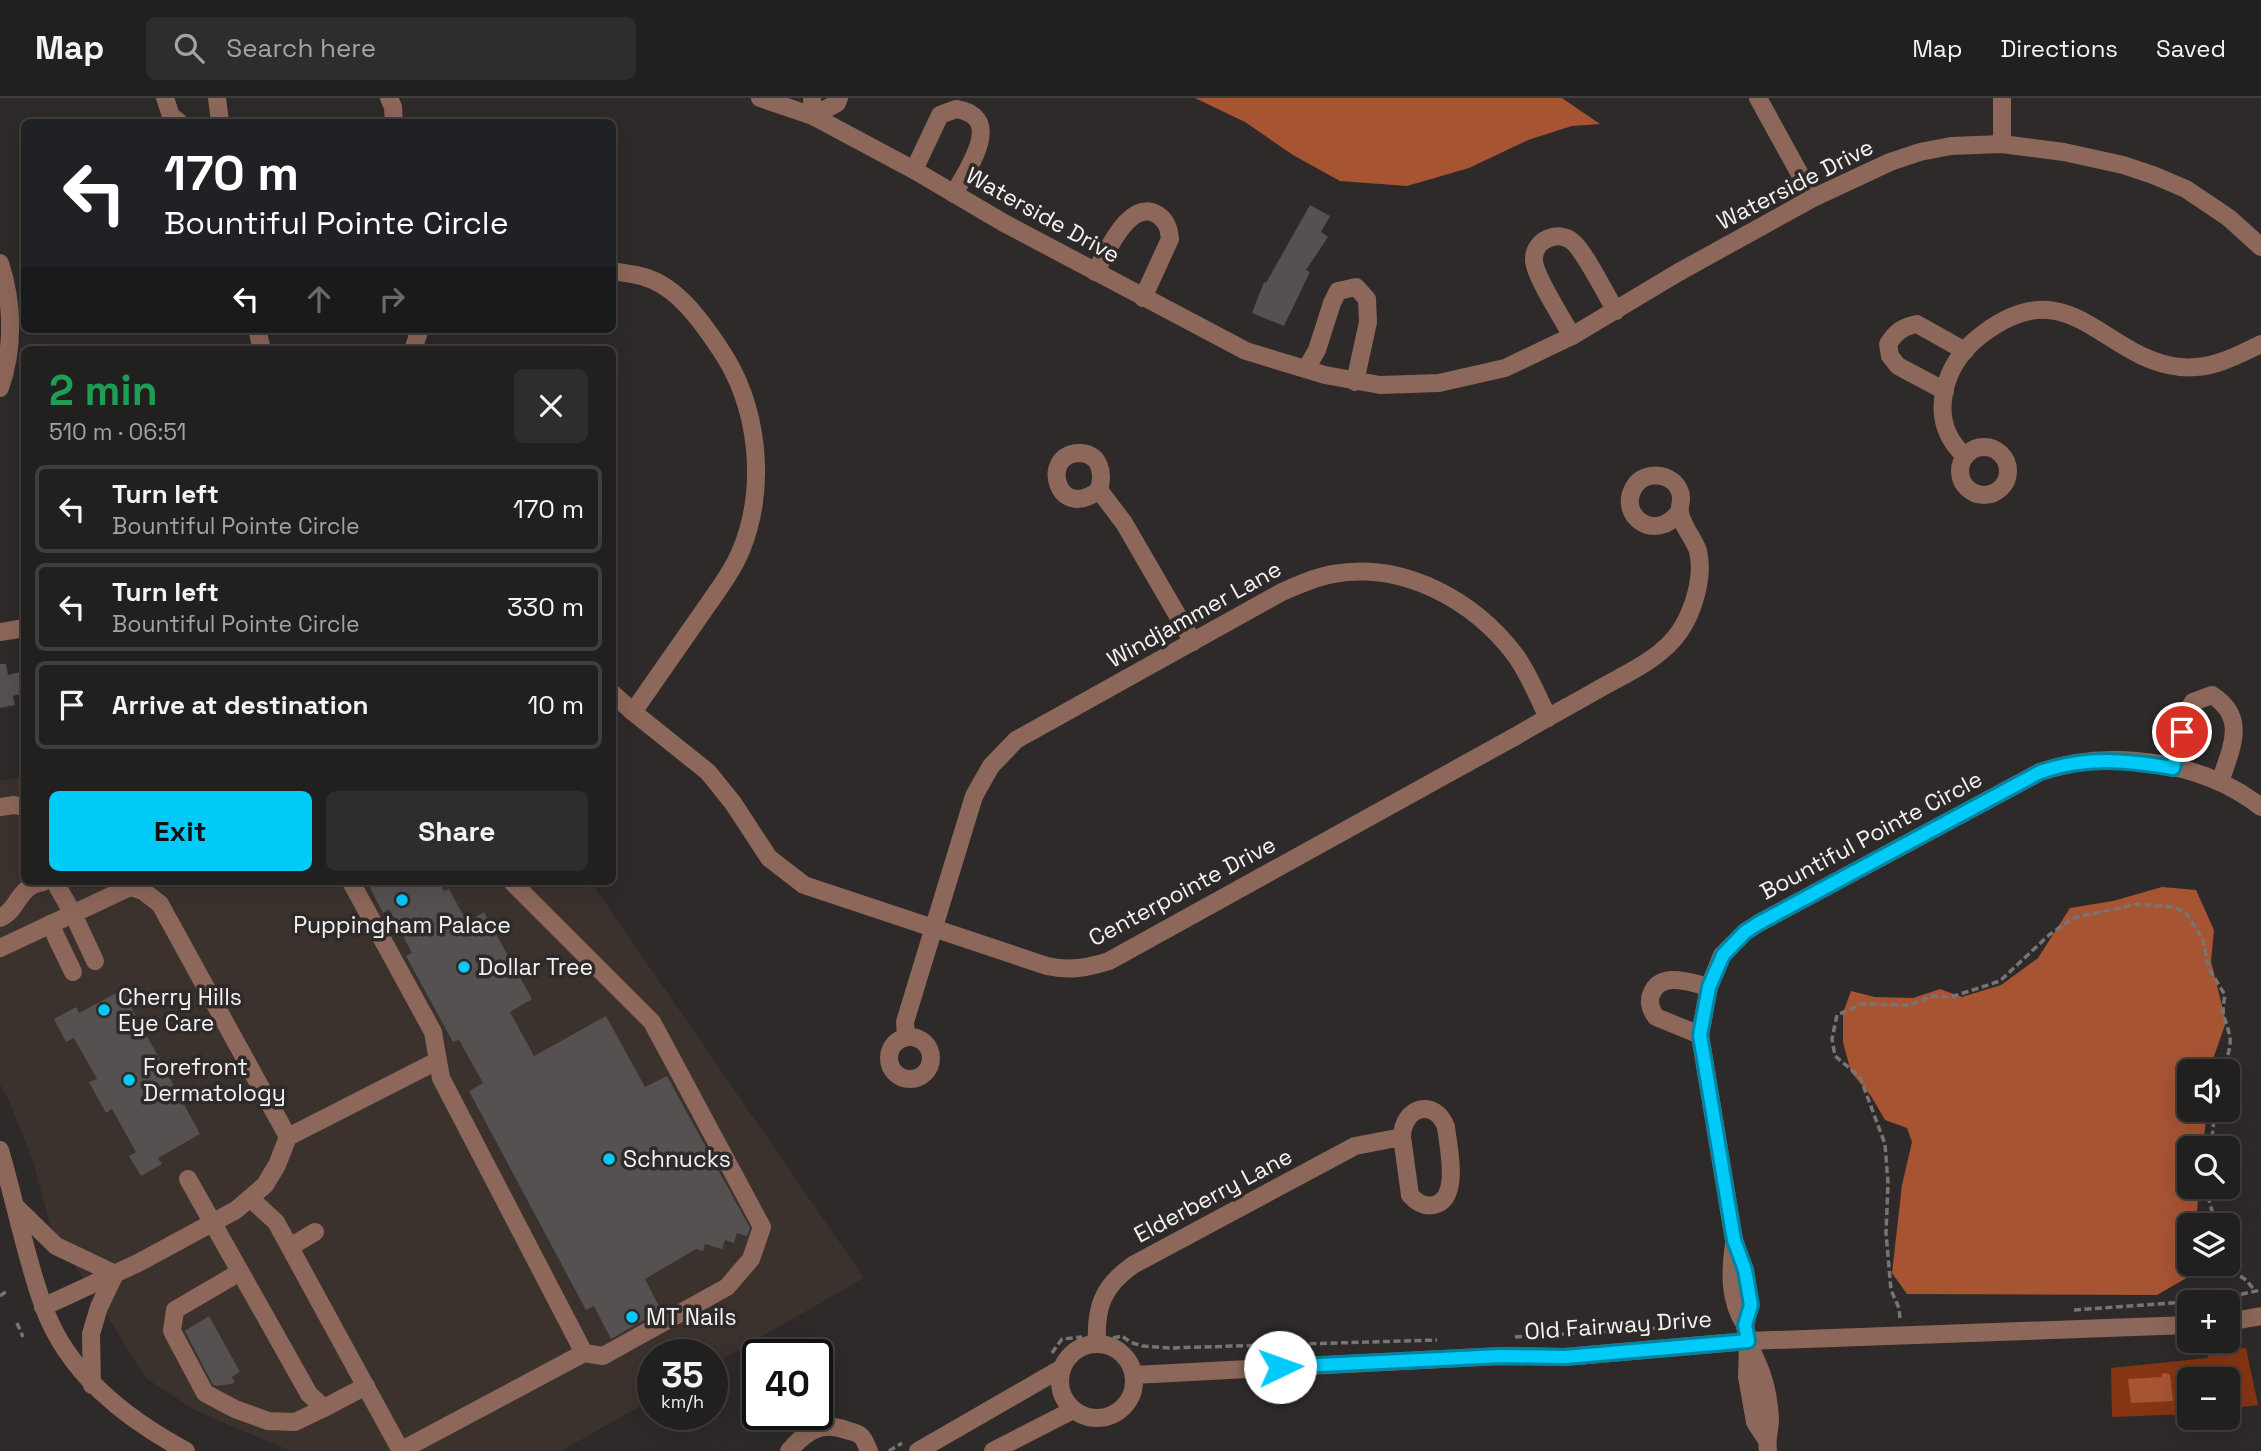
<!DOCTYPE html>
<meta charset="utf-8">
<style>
:root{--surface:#22201f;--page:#2e2d2c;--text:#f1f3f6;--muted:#a2a3a4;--line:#3f3e3d;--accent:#00cbf8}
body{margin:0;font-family:"Space Grotesk",sans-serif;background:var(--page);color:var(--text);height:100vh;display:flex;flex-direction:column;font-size:26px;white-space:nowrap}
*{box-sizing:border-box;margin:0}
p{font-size:23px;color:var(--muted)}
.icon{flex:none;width:38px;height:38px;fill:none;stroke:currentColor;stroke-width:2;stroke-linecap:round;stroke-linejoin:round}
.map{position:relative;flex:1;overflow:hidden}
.sheet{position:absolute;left:21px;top:248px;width:595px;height:539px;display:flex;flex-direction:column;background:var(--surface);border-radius:10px;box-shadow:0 7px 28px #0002,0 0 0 2px var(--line)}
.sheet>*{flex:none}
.top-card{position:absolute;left:21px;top:21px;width:595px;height:214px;border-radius:10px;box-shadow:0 7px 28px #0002,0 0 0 2px var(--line);background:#202124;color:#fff;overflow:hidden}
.controls{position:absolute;left:2177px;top:961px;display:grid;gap:14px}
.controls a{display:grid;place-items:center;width:63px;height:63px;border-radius:10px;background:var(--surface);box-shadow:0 7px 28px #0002,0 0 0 2px var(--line);font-size:35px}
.speed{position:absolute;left:637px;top:1241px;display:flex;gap:14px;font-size:35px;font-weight:700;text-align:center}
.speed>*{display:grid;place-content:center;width:91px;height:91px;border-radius:50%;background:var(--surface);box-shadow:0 7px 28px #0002,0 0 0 2px var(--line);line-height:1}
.speed small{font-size:18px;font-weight:400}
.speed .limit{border:4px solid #111;border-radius:10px;background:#fff;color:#111}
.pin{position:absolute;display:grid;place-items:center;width:60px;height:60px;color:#fff;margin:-30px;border:4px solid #fff;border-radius:50%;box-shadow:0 2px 7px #0007}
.me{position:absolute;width:77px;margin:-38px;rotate:87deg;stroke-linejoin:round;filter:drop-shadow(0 0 5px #0008)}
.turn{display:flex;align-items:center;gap:24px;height:147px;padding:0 28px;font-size:32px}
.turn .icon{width:91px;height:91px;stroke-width:2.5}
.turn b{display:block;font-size:49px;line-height:60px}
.lanes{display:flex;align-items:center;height:66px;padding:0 28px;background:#0003;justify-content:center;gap:35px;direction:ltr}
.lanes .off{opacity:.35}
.round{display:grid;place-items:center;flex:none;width:74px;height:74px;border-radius:10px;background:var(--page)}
.overview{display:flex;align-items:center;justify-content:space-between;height:119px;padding:0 28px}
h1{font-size:42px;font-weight:700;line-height:52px;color:#1e9e55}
.cta{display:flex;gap:14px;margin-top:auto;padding:14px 28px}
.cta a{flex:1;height:80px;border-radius:10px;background:var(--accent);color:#111;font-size:28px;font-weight:700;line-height:80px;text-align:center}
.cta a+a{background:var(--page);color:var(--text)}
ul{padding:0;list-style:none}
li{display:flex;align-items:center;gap:21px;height:88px;margin:0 14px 10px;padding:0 14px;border:4px solid var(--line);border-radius:10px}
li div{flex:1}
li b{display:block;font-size:26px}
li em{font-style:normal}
header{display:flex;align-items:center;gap:42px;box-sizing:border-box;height:98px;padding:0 35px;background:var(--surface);border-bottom:2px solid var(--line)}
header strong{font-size:33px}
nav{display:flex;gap:38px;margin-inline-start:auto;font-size:24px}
.search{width:490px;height:63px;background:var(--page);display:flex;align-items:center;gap:18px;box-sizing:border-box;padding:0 24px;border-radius:10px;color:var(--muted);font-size:26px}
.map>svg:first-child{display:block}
.built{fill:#3b322e}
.green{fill:#853512}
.water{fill:#a75433}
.building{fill:#545150}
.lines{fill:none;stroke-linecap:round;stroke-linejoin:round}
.path{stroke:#777473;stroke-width:3.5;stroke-dasharray:7 3.5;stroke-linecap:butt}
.minor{stroke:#8d6759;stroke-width:18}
.route-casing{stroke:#0084a1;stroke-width:18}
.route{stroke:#00cbf8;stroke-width:12}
.poi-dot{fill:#00cbf8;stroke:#2d2a29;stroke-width:2.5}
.labels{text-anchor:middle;stroke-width:7;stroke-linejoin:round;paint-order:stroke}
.street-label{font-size:23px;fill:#f5f3f2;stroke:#2d2a29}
.poi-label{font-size:23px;fill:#f5f3f2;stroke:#2d2a29;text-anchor:start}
</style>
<header>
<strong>Map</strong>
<div class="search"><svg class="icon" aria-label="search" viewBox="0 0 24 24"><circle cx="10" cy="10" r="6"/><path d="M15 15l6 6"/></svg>Search here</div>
<nav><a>Map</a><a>Directions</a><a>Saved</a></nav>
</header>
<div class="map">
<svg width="2261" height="1353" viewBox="0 0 2261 1353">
<rect width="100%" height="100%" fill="#2d2a29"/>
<path class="built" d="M24 679V784H591L864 1180 712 1267V1256H653V1301L561 1353H291L196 1313 146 1280 51 1130 32 1060 7 998 0 987V683Z"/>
<path class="green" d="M2246 1250 2258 1307 2228 1311V1281H2189V1316L2112 1319 2111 1270 2208 1260V1254Z"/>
<g class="water">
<path d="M1195 0H1562L1600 26 1572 28 1528 42 1469 70 1407 88 1340 83 1293 57 1245 24Z"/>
<path d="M2162 789 2196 792 2214 832 2211 863 2226 924 2213 961 2211 973H2189V1012H2207L2203 1050H2189V1088L2199 1089 2196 1127H2189L2190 1178 2157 1197 1907 1196 1892 1175 1902 1087 1912 1044 1907 1030 1885 1022 1871 998 1851 974 1843 944V915L1851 893 1875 899 1913 900 1940 891 1962 899 2001 887 2038 860 2070 810 2113 803Z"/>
<path d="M2163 1275 2170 1276 2173 1303 2131 1305 2128 1281 2161 1279Z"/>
</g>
<g class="building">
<path d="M1310 107 1330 118 1321 134 1328 139 1306 172 1310 174 1284 228 1252 215 1264 184 1266 185Z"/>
<path d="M0 566H6L8 577 24 573V595L13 598 15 607 0 610Z"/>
<path d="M367 784H439L444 793 449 791 467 824 484 814 532 901 510 914 534 958 606 918 645 989 667 978 750 1130 747 1138 737 1135 734 1145 725 1142 722 1151 705 1146 703 1153 696 1151 645 1181 661 1212 611 1241 594 1208 586 1212 469 993 483 985 459 942 453 944 406 858 412 855 389 811 383 815Z"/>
<path d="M122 892 200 1036 158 1060 162 1066 141 1078 129 1058 136 1054 112 1011 106 1015 89 984 97 981 74 940 66 944 54 921 76 909 79 915Z"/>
<path d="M209 1218 240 1274 232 1279 235 1285 217 1288 213 1287 185 1233Z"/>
</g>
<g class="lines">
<g class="path">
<path d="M2211 1050 2215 1012"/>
<path d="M2205 1088 2216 1127"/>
<path d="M2223 1166 2246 1182 2256 1194"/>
<path d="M0 1198 7 1193"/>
<path d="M2074 1212 2214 1202 2261 1192"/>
<path d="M1900 1220 1899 1210 1891 1192 1886 1135 1888 1085 1885 1046 1860 979 1835 958 1832 941 1837 917 1862 906 1910 907 1932 898 1951 899 2000 883 2049 837 2073 820 2137 806 2173 809 2186 815 2203 842 2209 871 2225 897C2221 919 2224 915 2229 935 2233 948 2226 962 2221 973"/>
<path d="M17 1225 23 1239"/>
<path d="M1515 1239 1693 1228"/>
<path d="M1113 1240 1122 1238 1130 1244 1142 1248 1169 1250 1437 1242"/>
<path d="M1052 1255 1062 1241 1082 1239"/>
<path d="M889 1353 902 1345"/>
</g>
<g class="minor">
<path d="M165 0 171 18 179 24"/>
<path d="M217 0 220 24"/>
<path d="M389 0 393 9 394 24"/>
<path d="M760 0 813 18 914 72 1004 125 1246 253 1325 277 1380 287 1439 285 1505 270 1572 238 1679 174 1813 100 1890 64 1920 54 1951 48 2002 46 2064 54 2123 67 2153 77 2186 91 2229 120 2261 149"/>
<path d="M812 0 813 18 837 5 839 0"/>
<path d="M1758 0 1813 100"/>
<path d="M2002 0V46"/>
<path d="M914 72 940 17 956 11C1006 19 967 71 954 96"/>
<path d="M0 165C13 204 14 251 0 290"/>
<path d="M612 173C623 175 634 176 644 179 677 188 702 224 720 251 758 307 767 386 742 450 732 475 715 496 700 518 678 550 655 582 633 614"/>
<path d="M1095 174C1107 155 1129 99 1158 117 1167 123 1169 131 1170 141L1143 200"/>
<path d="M257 231 262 252"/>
<path d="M1572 238C1564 223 1533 176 1534 161 1534 142 1558 131 1573 144 1585 154 1606 197 1616 213"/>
<path d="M413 252 420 231"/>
<path d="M1306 271 1317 252 1332 205 1338 193 1356 189 1367 201 1368 224 1355 284"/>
<path d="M1945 293 1898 268 1890 258 1888 246C1896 234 1902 229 1917 226L1965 253"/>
<circle cx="1984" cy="373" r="24"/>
<path d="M1965 358C1947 342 1939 320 1944 295 1949 269 1963 250 1984 235 2071 170 2103 261 2180 269 2211 272 2234 259 2261 246"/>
<path d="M1099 392C1057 425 1039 356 1079 355 1100 355 1104 375 1099 392L1124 425 1193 544"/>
<path d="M0 534 24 530"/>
<path d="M612 595 633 614 708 674 733 705 769 760 804 787 1047 868C1070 873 1087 870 1109 863 1244 788 1380 713 1516 638 1543 622 1571 607 1599 591 1627 575 1661 561 1680 533 1694 512 1704 478 1698 453 1694 440 1681 427 1680 414 1679 407 1683 402 1680 394 1673 374 1644 372 1634 389 1617 417 1655 446 1679 414"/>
<path d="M2173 670 2187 614 2193 604 2212 597C2248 620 2231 650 2220 684"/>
<path d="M0 709 14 707 24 709"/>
<path d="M55 784 73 816 95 863"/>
<path d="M351 784 433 934 441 980 584 1255 402 1352"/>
<path d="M512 784 652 924 762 1129 751 1161 727 1189 603 1258 584 1255"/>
<path d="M0 820C19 812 17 788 43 784"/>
<path d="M50 826 73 874"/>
<path d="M0 850 130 789 143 793 160 806 288 1039"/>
<path d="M1700 937 1656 919C1651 912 1648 905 1651 897 1660 872 1691 885 1709 889"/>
<circle cx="910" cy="960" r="21"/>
<path d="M906 939 905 924 974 698 991 668 1016 642 1282 494C1298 487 1315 479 1333 476 1403 463 1474 502 1516 558 1529 576 1538 599 1548 620"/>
<path d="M0 1052C15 1103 25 1157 43 1207 67 1275 125 1320 186 1353"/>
<path d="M188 1081 309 1296 324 1310 366 1288"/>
<path d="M251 1101 276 1124 401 1353"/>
<path d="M16 1109 56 1148 115 1176 99 1209 91 1236 92 1287"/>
<path d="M1734 1146C1730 1175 1729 1202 1745 1227"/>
<path d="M290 1149 315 1134"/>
<path d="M240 1174 175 1212 172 1233 205 1295 235 1311 268 1323 295 1324 324 1310"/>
<path d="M43 1209 138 1165 236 1112 265 1087 277 1067 288 1039 437 963"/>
<path d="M2228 1224 2261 1218"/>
<path d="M1097 1246C1095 1209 1103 1188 1133 1167L1355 1048 1402 1039 1410 1097C1416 1104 1424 1109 1434 1107 1461 1101 1448 1048 1446 1029 1435 1000 1403 1008 1402 1039"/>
<circle cx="1097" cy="1283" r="37"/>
<path d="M1749 1247C1762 1273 1768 1290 1770 1320 1770 1332 1766 1341 1768 1353"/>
<path d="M1134 1277 1501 1258 1565 1259 1748 1243 2189 1227"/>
<path d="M1766 1341 1755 1324 1747 1279 1748 1243 1745 1227 1750 1207 1745 1172 1734 1142 1700 937 1709 889 1722 857 1745 834 1759 825 2040 674C2110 650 2203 663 2261 709"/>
<path d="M789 1353C805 1334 821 1323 846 1332 850 1333 858 1335 861 1338 865 1342 867 1349 869 1353"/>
<path d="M918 1353 1062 1270"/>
<path d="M993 1353 1073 1312"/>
</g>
</g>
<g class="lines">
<defs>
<path id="route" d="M1280 1269 1501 1258 1565 1259 1748 1243 1745 1227 1751 1207 1745 1172 1734 1142 1700 937 1709 889 1723 857 1745 834 1759 825 2040 674C2087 658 2125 662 2173 670L2182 634"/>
</defs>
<use href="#route" class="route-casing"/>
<use href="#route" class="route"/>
</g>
<g class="poi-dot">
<circle cx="402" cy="802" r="7"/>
<circle cx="464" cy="869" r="7"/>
<circle cx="104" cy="912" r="7"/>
<circle cx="129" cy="982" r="7"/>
<circle cx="609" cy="1061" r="7"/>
<circle cx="632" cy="1219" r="7"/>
</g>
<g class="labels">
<g class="street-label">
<text transform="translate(1795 86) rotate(-27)" y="8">Waterside Drive</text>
<text transform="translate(1043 117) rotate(29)" y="8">Waterside Drive</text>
<text transform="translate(1194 516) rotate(-29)" y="8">Windjammer Lane</text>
<text transform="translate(1871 737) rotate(-28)" y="8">Bountiful Pointe Circle</text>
<text transform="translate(1182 793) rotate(-28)" y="8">Centerpointe Drive</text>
<text transform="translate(1213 1097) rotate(-28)" y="8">Elderberry Lane</text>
<text transform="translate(1618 1227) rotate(-4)" y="8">Old Fairway Drive</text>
</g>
<g class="poi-label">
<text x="402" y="835" text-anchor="middle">Puppingham Palace</text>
<text x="478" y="877">Dollar Tree</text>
<text x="118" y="907">Cherry Hills<tspan x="118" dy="26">Eye Care</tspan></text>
<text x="143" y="977">Forefront<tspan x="143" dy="26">Dermatology</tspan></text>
<text x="623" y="1069">Schnucks</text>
<text x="646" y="1227">MT Nails</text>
</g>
</g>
</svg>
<div class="controls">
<a><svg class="icon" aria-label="sound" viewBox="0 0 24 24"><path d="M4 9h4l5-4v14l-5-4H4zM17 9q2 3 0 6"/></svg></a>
<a><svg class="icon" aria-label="search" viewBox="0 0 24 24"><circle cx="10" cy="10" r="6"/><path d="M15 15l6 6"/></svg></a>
<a><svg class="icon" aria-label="layers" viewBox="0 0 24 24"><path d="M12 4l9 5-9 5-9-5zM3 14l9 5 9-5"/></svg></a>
<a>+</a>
<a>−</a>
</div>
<div class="speed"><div>35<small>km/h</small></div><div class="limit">40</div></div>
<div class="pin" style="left:2182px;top:634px;background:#d93025"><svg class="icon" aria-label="arrive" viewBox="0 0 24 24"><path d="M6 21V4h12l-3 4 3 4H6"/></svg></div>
<svg class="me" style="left:1280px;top:1269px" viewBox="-20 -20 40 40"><circle r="19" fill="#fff"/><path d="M0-13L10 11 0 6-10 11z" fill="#00cbf8"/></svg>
<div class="top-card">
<div class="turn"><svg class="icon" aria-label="left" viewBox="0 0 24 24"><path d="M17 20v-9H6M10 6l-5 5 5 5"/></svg><div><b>170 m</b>Bountiful Pointe Circle</div></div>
<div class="lanes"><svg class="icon" aria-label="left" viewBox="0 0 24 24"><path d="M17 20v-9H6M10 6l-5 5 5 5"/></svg><svg class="icon off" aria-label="ahead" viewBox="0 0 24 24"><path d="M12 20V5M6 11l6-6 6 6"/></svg><svg class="icon off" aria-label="right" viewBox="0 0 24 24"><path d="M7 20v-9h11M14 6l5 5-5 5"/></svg></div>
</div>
<section class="sheet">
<div class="overview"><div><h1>2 min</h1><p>510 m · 06:51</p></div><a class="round"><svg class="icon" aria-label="close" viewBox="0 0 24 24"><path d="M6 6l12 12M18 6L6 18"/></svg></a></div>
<ul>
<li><svg class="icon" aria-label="left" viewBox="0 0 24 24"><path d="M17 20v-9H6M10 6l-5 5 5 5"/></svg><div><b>Turn left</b><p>Bountiful Pointe Circle</p></div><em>170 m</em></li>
<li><svg class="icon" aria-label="left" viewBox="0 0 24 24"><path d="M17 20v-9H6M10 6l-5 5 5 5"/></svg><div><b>Turn left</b><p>Bountiful Pointe Circle</p></div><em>330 m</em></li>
<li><svg class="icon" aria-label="arrive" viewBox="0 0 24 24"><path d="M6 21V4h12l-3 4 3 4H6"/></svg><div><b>Arrive at destination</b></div><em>10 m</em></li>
</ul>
<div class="cta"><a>Exit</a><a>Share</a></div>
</section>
</div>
